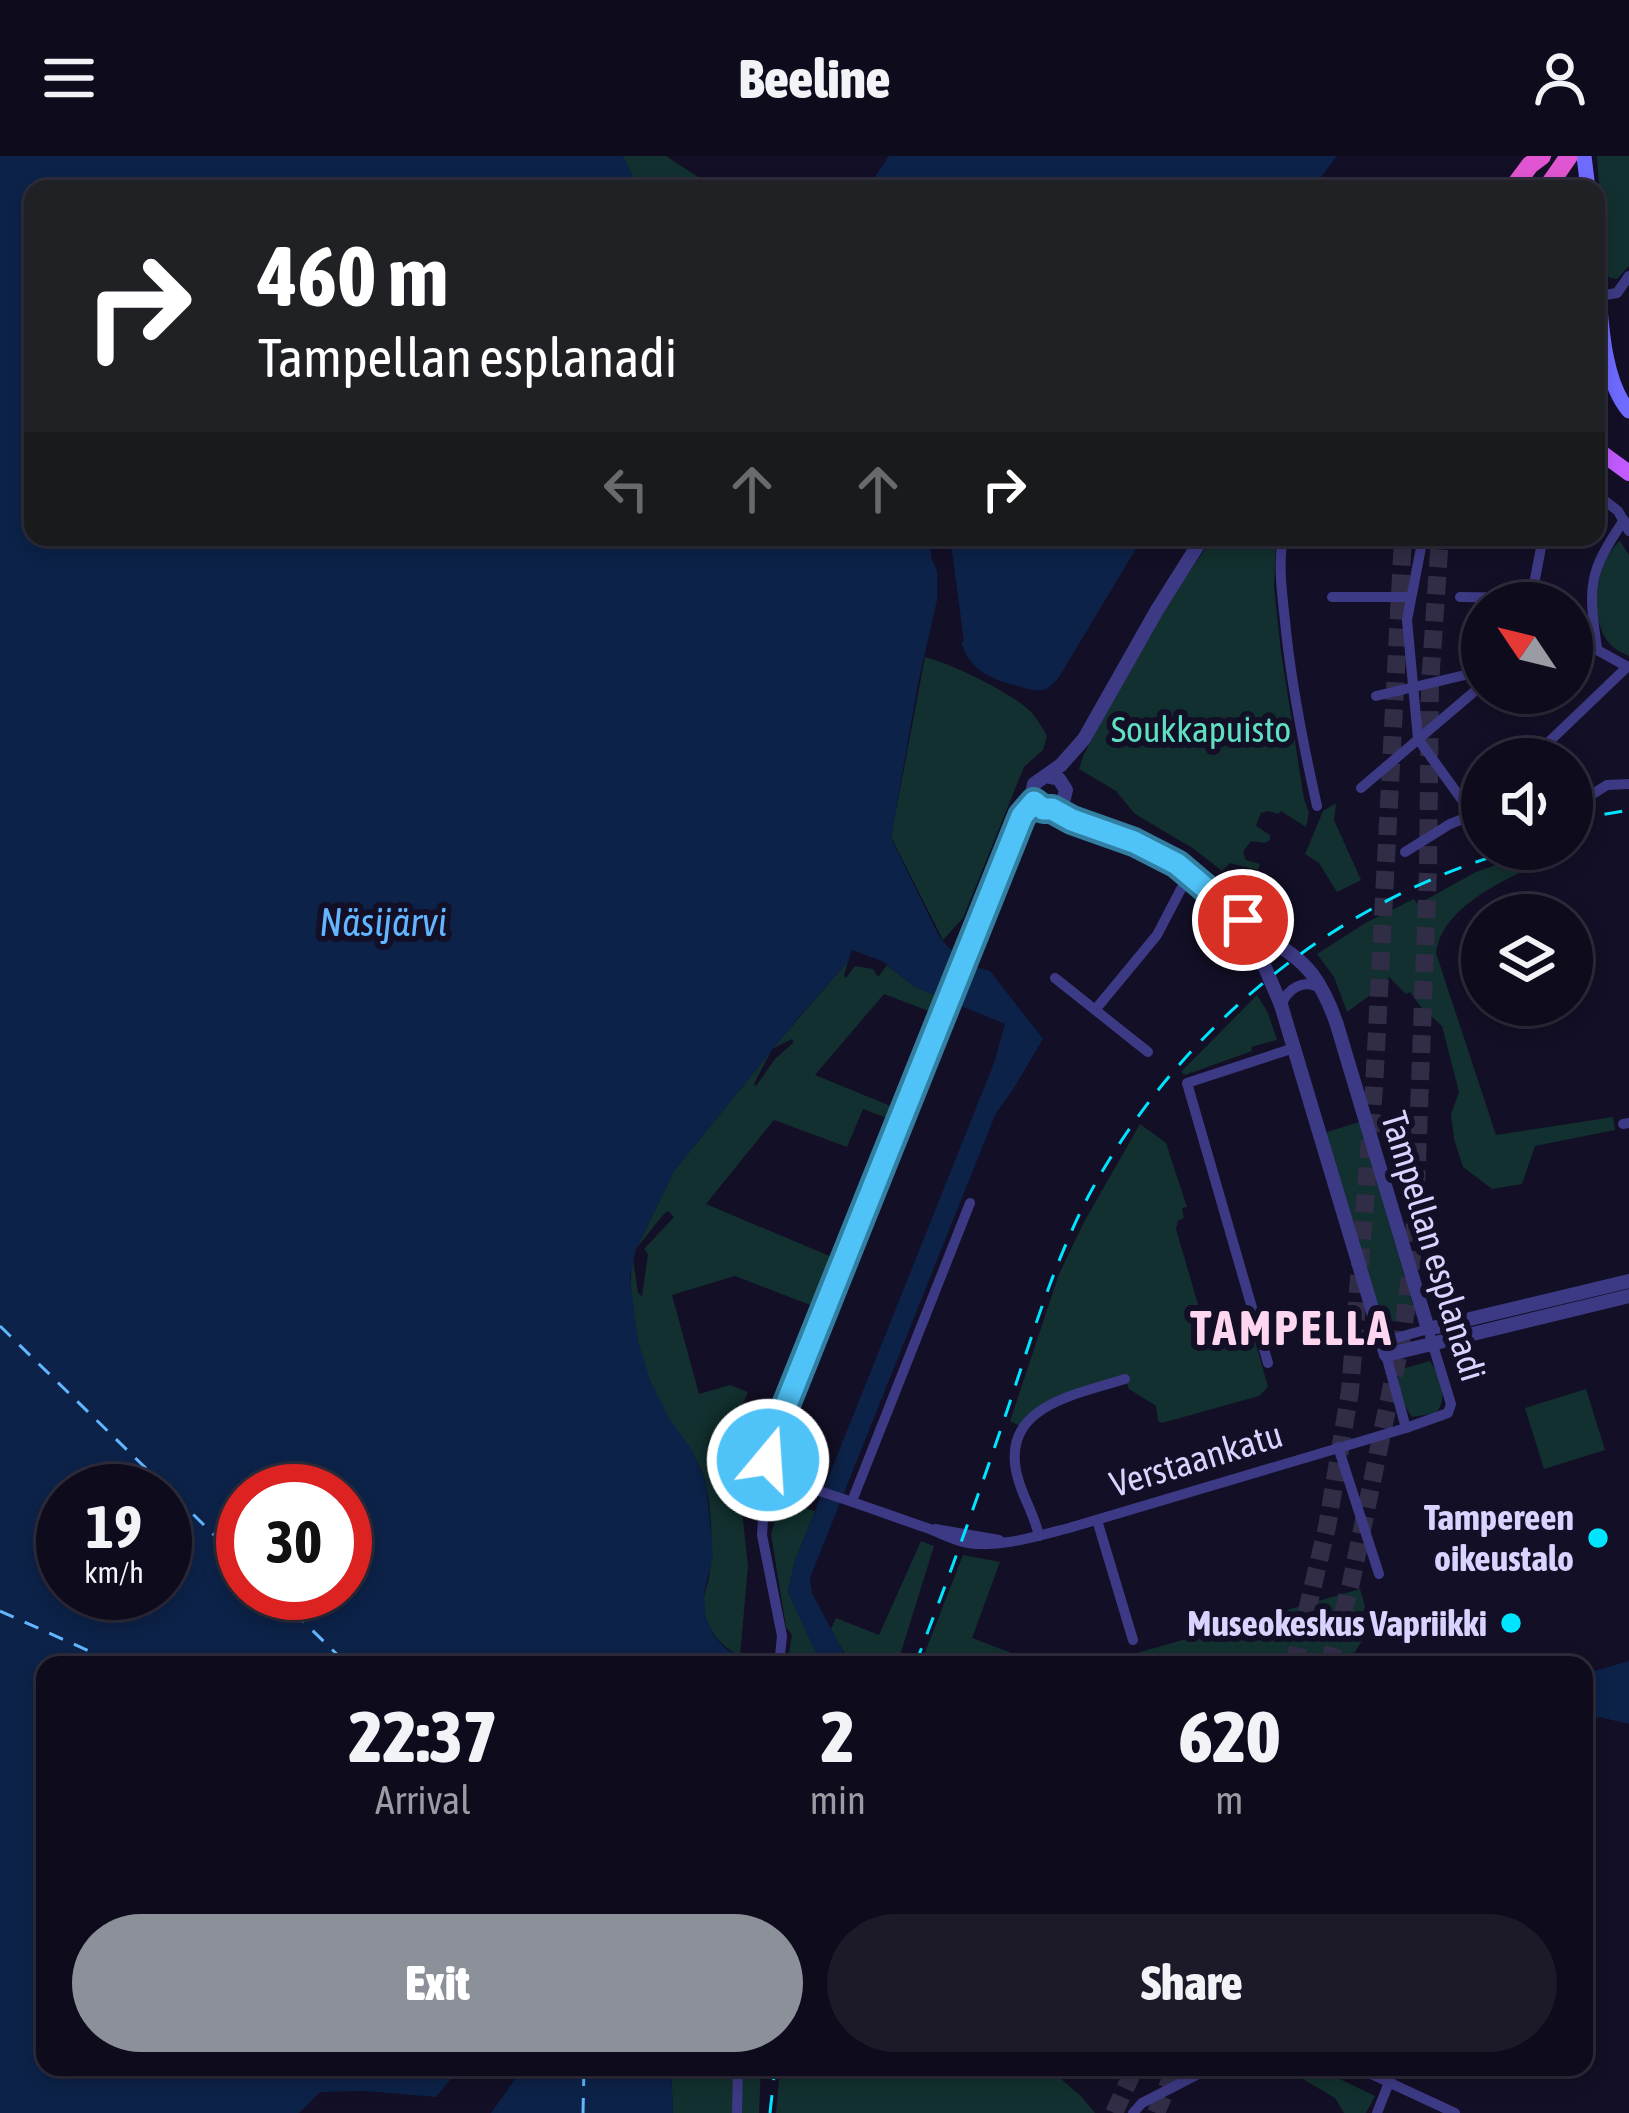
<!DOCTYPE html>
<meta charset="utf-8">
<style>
:root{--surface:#0e0b1c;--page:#1c1929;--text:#f1f3f6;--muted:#9b9ba3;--line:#2e2b3b;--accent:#8c9099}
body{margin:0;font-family:"Asap Condensed",sans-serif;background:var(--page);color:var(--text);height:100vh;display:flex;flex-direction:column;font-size:45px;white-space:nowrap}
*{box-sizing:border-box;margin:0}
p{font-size:39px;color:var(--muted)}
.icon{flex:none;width:66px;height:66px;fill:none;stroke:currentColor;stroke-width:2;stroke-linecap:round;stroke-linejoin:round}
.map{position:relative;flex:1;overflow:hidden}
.panel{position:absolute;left:36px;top:1500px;width:1557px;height:420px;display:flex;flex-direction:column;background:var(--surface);border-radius:24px;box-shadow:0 6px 18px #0003,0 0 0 3px var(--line)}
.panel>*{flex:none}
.hud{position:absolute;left:24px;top:24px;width:1581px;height:366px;border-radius:24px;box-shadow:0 6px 18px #0003,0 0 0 3px var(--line);background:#202124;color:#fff;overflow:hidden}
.needle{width:78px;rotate:305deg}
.tools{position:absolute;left:1461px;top:426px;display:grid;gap:24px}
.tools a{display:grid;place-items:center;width:132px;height:132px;border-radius:50%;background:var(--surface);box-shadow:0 6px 18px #0003,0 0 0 3px var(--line);font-size:60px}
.speed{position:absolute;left:36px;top:1308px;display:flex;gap:24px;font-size:60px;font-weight:700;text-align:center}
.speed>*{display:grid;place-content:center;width:156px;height:156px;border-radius:50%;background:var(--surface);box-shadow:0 6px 18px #0003,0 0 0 3px var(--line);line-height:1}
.speed small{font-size:30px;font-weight:400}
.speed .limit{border:18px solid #d22;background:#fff;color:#111}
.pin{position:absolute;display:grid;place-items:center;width:102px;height:102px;color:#fff;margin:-51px;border:6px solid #fff;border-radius:50%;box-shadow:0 3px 12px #0007}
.me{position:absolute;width:132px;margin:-66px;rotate:18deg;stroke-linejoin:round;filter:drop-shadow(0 0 9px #0008)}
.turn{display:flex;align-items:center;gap:42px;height:252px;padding:0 36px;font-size:54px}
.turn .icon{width:156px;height:156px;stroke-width:2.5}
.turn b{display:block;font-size:84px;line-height:102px}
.lanes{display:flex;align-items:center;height:114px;padding:0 36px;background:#0003;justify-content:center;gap:60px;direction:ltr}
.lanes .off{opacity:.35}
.eta{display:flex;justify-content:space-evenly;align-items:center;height:204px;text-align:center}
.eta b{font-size:72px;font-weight:800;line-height:84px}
.cta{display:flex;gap:24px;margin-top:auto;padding:24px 36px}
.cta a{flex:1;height:138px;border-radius:72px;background:var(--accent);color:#fff;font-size:48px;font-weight:800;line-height:138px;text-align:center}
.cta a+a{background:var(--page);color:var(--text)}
header{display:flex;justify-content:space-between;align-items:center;height:156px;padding:0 36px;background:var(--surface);font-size:54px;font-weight:800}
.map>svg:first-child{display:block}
.green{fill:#12302f}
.water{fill:#0c2248;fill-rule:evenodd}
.pier{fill:#130f26}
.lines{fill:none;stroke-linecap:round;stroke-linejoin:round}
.ferry{stroke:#62b6ff;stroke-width:3;stroke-dasharray:15 12;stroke-linecap:butt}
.trunk-tunnel{stroke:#312d47;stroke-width:18;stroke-dasharray:18 9;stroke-linecap:butt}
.minor{stroke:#3d3a85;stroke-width:10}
.tertiary{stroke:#3d3a85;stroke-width:14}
.secondary{stroke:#6f6bff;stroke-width:15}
.primary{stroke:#c25bff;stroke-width:16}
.trunk{stroke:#e055d1;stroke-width:18}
.rail{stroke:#00e5ff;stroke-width:3;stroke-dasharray:18 15;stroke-linecap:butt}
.route-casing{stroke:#337fa1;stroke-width:30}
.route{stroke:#4fc3f7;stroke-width:21}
.poi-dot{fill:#00e5ff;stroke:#130f26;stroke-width:4.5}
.labels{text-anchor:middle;stroke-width:12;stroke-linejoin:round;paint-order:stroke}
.park-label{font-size:36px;fill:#5fe0c0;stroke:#130f26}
.street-label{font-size:36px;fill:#d9d4ff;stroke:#130f26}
.poi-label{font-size:36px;font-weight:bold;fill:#d9d4ff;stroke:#130f26;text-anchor:end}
.water-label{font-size:39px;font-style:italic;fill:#62b6ff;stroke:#130f26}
.district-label{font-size:48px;font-weight:bold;letter-spacing:3px;fill:#ffd6f0;stroke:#130f26}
</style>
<header><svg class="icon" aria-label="menu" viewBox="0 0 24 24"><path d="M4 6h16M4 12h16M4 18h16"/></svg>Beeline<svg class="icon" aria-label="person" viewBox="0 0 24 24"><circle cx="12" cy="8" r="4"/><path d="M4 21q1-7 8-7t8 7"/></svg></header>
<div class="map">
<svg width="1629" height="1957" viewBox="0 0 1629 1957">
<rect width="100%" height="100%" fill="#130f26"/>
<g class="green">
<path d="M623 0H666L701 23 697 33H638Z"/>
<path d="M1597 0H1629V110L1617 123 1610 122 1605 116Z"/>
<path d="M1213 381H1276L1274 431 1281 496 1304 643 1309 657 1306 671 1281 655 1278 658 1268 655 1261 657 1256 670 1270 679V684L1265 687 1251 685 1243 696 1246 704 1260 708 1258 714 1230 707 1222 715 1194 693 1135 658 1116 635 1079 613 1083 600 1160 459Z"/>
<path d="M1620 385 1629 399V500C1623 497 1617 495 1612 490 1587 466 1595 405 1620 385Z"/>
<path d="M925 501C950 507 1012 537 1030 555 1037 562 1042 571 1047 580L1043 594 1024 611 963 762 943 784 891 681Z"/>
<path d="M1336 647 1334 664 1361 724 1337 736 1319 707 1305 698 1323 655Z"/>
<path d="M1538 694H1552L1551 703C1512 720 1442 748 1436 797L1496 979 1613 961 1615 974 1535 990 1522 1028 1492 1033 1463 1011 1454 983 1451 958 1459 936 1442 870 1421 851 1410 836 1406 838 1389 821 1384 829 1347 856 1334 821 1317 798 1367 766 1414 743 1418 748 1476 716Z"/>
<path d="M848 805 844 820 846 822 855 810 873 813 878 821 887 809 915 831 937 840 931 856 884 838 815 919 893 951 887 962 863 953 847 991 774 964 706 1048 832 1101 813 1150 735 1120 672 1139 699 1238 730 1229 748 1236 726 1289 752 1301 748 1310 733 1307 732 1322 742 1355 748 1410 740 1500C717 1488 701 1467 704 1440 705 1434 708 1428 709 1422 713 1397 712 1354 706 1329 700 1303 684 1286 670 1264 642 1218 624 1157 633 1103L638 1137 642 1140 648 1098 644 1093 674 1061 668 1055 663 1059 636 1093 674 1015 771 895 754 928 756 930 775 903 794 886 792 883 772 893Z"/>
<path d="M1257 839 1268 857 1277 884 1251 891 1252 895 1185 919 1181 916Z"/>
<path d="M1359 966 1416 1159 1381 1169 1324 977Z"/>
<path d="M1140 968 1166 987 1187 1051 1182 1052 1184 1062 1178 1065 1176 1073 1209 1186 1252 1174 1268 1231 1259 1240 1162 1267 1158 1265 1156 1250 1129 1233 1125 1221C1087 1232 1045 1236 1020 1270L1010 1265 1059 1118 1084 1066Z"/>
<path d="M1430 1205C1440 1221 1449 1241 1436 1257L1412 1261C1403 1249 1396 1229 1398 1214Z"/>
<path d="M1586 1233 1605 1294 1544 1313 1525 1252Z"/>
<path d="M783 1345C796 1347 803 1352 815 1355L795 1405 788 1436 822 1509H787L792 1479 786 1471 771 1378 780 1346Z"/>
<path d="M921 1385 934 1390 897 1509C852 1509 853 1515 831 1473L836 1462 879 1479Z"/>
<path d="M963 1399 1000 1406 972 1482 1017 1499 1075 1506 1068 1509H920Z"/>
<path d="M1360 1433 1371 1471 1353 1499 1357 1509H1095Z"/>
<path d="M671 1911H761L759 1957H673Z"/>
<path d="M780 1911H1047L1081 1940 1095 1957H776Z"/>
<path d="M1315 1911 1375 1940 1366 1957H1344L1335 1942 1291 1916V1911Z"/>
</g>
<g class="water">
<path d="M0 0H623L638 33H33V381H930L931 401 937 415V444L918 528 891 682 939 780 948 791 972 810 990 815 1043 883 1012 935 996 957 810 1422 812 1437 847 1503 856 1509H822L788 1436 795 1405 994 907 1005 868 915 831 882 805 852 794 848 805 798 862 674 1015 636 1093 630 1122 638 1185 650 1224 670 1264 691 1292 706 1326 713 1400 704 1437 706 1464 714 1480 726 1493 740 1500 774 1509H45V1911H461L436 1941 365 1935 320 1936 299 1957H0ZM63 1335H165V1437H63ZM243 1335H345V1437H243Z"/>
<path d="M889 0H1337L1312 33H860L874 22Z"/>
<path d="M947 381H1143L1059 521C1046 538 1038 536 1018 530 1001 526 980 519 969 503 953 481 951 411 947 381Z"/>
<path d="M1629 1505V1568L1599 1561 1584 1565V1518Z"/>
<path d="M524 1911H671L673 1957H491Z"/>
</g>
<path class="pier" d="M941 381H950L964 485 961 486 965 497 962 502 954 486Z"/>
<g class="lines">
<g class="ferry">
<path d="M0 1170 243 1407"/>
<path d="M274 1437 348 1509"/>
<path d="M0 1455 120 1509"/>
<path d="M583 1957 584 1911"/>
</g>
<g class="trunk-tunnel">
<path d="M1294 1509 1327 1371 1350 1235 1374 932 1403 381"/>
<path d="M1329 1509 1351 1427 1403 1176 1414 1086 1428 715 1430 528 1440 381"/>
<path d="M1114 1957 1135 1911"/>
<path d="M1156 1957 1176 1911"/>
</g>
<g class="minor">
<path d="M1599 140 1617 137 1629 120"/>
<path d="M1596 338 1618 355 1629 375"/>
<path d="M1283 381C1278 409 1282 437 1285 465 1291 528 1303 588 1317 650"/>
<path d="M1423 381 1407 464 1418 583 1473 659 1482 658"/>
<path d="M1332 441H1411"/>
<path d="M1460 441 1531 442"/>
<path d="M1531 444 1543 381"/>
<path d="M1597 492C1588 430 1588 417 1624 364"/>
<path d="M1572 493 1588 489 1628 511"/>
<path d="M1376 540 1482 515"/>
<path d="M1531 603 1627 511"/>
<path d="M1361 632 1482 529"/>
<path d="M1572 651 1607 629 1629 628"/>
<path d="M1405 696 1450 668 1473 659 1482 650"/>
<path d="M1055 822 1148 896"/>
<path d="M1281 849C1288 833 1302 823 1318 831"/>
<path d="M1095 854 1157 779 1181 733 1192 719"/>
<path d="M1623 968 1629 967"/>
<path d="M1382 1186 1428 1173 1451 1248 1448 1257 1406 1272 1386 1199"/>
<path d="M1268 1207 1187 927 1294 892"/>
<path d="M1338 1291 1379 1418"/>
<circle cx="773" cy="1322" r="9"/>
<path d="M771 1313 768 1294 1022 660 1034 646"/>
<path d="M782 1324C831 1337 877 1355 924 1371 939 1376 952 1384 968 1387 1001 1392 1037 1380 1069 1372L1406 1272"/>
<path d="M776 1331 763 1363 762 1379 782 1480 779 1509"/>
<path d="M852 1345 970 1047"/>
<path d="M1097 1364 1133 1484"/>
<path d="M935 1373 999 1384"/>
<path d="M1039 1380C1035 1361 1025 1345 1019 1326 995 1251 1074 1239 1125 1223"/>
<path d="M1356 1911 1455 1957"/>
<path d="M737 1957 738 1911"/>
<path d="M1133 1957 1142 1947 1212 1911"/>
<path d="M1377 1957 1395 1911"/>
</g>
<g class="tertiary">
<path d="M1046 620 1059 623 1066 634 1063 646C1047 661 1028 649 1034 628L1061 609 1084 583 1157 454 1203 381"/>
<path d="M1051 653C1084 672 1122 679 1156 696 1191 713 1215 742 1245 766 1267 784 1294 795 1312 818 1323 833 1331 851 1337 869L1428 1173 1629 1125"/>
<path d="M1247 769 1281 849 1386 1199 1629 1140"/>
</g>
<g class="secondary">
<path d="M1584 0 1588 33"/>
<path d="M1596 107C1601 150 1600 222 1629 255"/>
</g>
<path class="primary" d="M1596 293 1629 317"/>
<g class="trunk">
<path d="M1512 33 1530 9 1542 0"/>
<path d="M1546 33 1569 0"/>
</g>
<g class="rail">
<path d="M1572 664 1629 654"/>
<path d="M915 1509C948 1424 979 1338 1008 1252 1032 1180 1054 1106 1089 1039 1178 873 1336 743 1518 693"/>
<path d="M770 1957 775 1911"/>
</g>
</g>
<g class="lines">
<defs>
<path id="route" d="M768 1304V1294L1022 660 1034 646 1043 653H1052L1072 664 1134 686 1177 708 1243 764"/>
</defs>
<use href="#route" class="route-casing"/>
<use href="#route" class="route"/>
</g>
<g class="poi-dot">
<circle cx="1598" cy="1382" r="12"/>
<circle cx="1511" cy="1467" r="12"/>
</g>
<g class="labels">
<g class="park-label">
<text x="1201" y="586">Soukkapuisto</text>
</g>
<g class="street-label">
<text transform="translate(1434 1090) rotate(73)" y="13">Tampellan esplanadi</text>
<text transform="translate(1196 1303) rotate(-17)" y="13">Verstaankatu</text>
</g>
<g class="poi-label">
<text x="1574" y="1374">Tampereen<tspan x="1574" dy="41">oikeustalo</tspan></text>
<text x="1487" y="1480">Museokeskus Vapriikki</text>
</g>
<g class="water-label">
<text x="383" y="780">Näsijärvi</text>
</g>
<g class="district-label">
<text x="1292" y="1189">TAMPELLA</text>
</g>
</g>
</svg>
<div class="tools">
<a><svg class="needle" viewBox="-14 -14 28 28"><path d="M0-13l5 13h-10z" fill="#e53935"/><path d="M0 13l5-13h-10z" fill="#9b9ba3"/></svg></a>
<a><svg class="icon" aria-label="sound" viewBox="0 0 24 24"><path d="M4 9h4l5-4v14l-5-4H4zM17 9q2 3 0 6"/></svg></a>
<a><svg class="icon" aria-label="layers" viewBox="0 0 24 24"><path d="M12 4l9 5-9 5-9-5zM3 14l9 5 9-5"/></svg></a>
</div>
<div class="speed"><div>19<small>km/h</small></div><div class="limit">30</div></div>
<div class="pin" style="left:1243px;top:764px;background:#d93025"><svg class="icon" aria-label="arrive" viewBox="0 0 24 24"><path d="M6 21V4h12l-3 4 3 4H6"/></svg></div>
<svg class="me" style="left:768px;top:1304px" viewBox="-20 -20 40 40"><circle r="17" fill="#4fc3f7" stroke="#fff" stroke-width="3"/><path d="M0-11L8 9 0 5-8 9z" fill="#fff"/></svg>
<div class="hud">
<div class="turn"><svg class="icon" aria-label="right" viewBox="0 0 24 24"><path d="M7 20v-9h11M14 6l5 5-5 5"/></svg><div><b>460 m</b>Tampellan esplanadi</div></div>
<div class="lanes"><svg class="icon off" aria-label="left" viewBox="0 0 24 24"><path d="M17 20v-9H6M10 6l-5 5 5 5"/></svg><svg class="icon off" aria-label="ahead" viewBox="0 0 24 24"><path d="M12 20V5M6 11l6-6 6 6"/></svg><svg class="icon off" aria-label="ahead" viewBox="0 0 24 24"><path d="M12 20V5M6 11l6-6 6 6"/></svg><svg class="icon" aria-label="right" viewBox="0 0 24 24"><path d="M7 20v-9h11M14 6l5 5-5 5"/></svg></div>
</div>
<section class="panel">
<div class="eta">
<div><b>22:37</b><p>Arrival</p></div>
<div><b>2</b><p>min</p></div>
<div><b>620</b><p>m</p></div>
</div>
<div class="cta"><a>Exit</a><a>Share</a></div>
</section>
</div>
